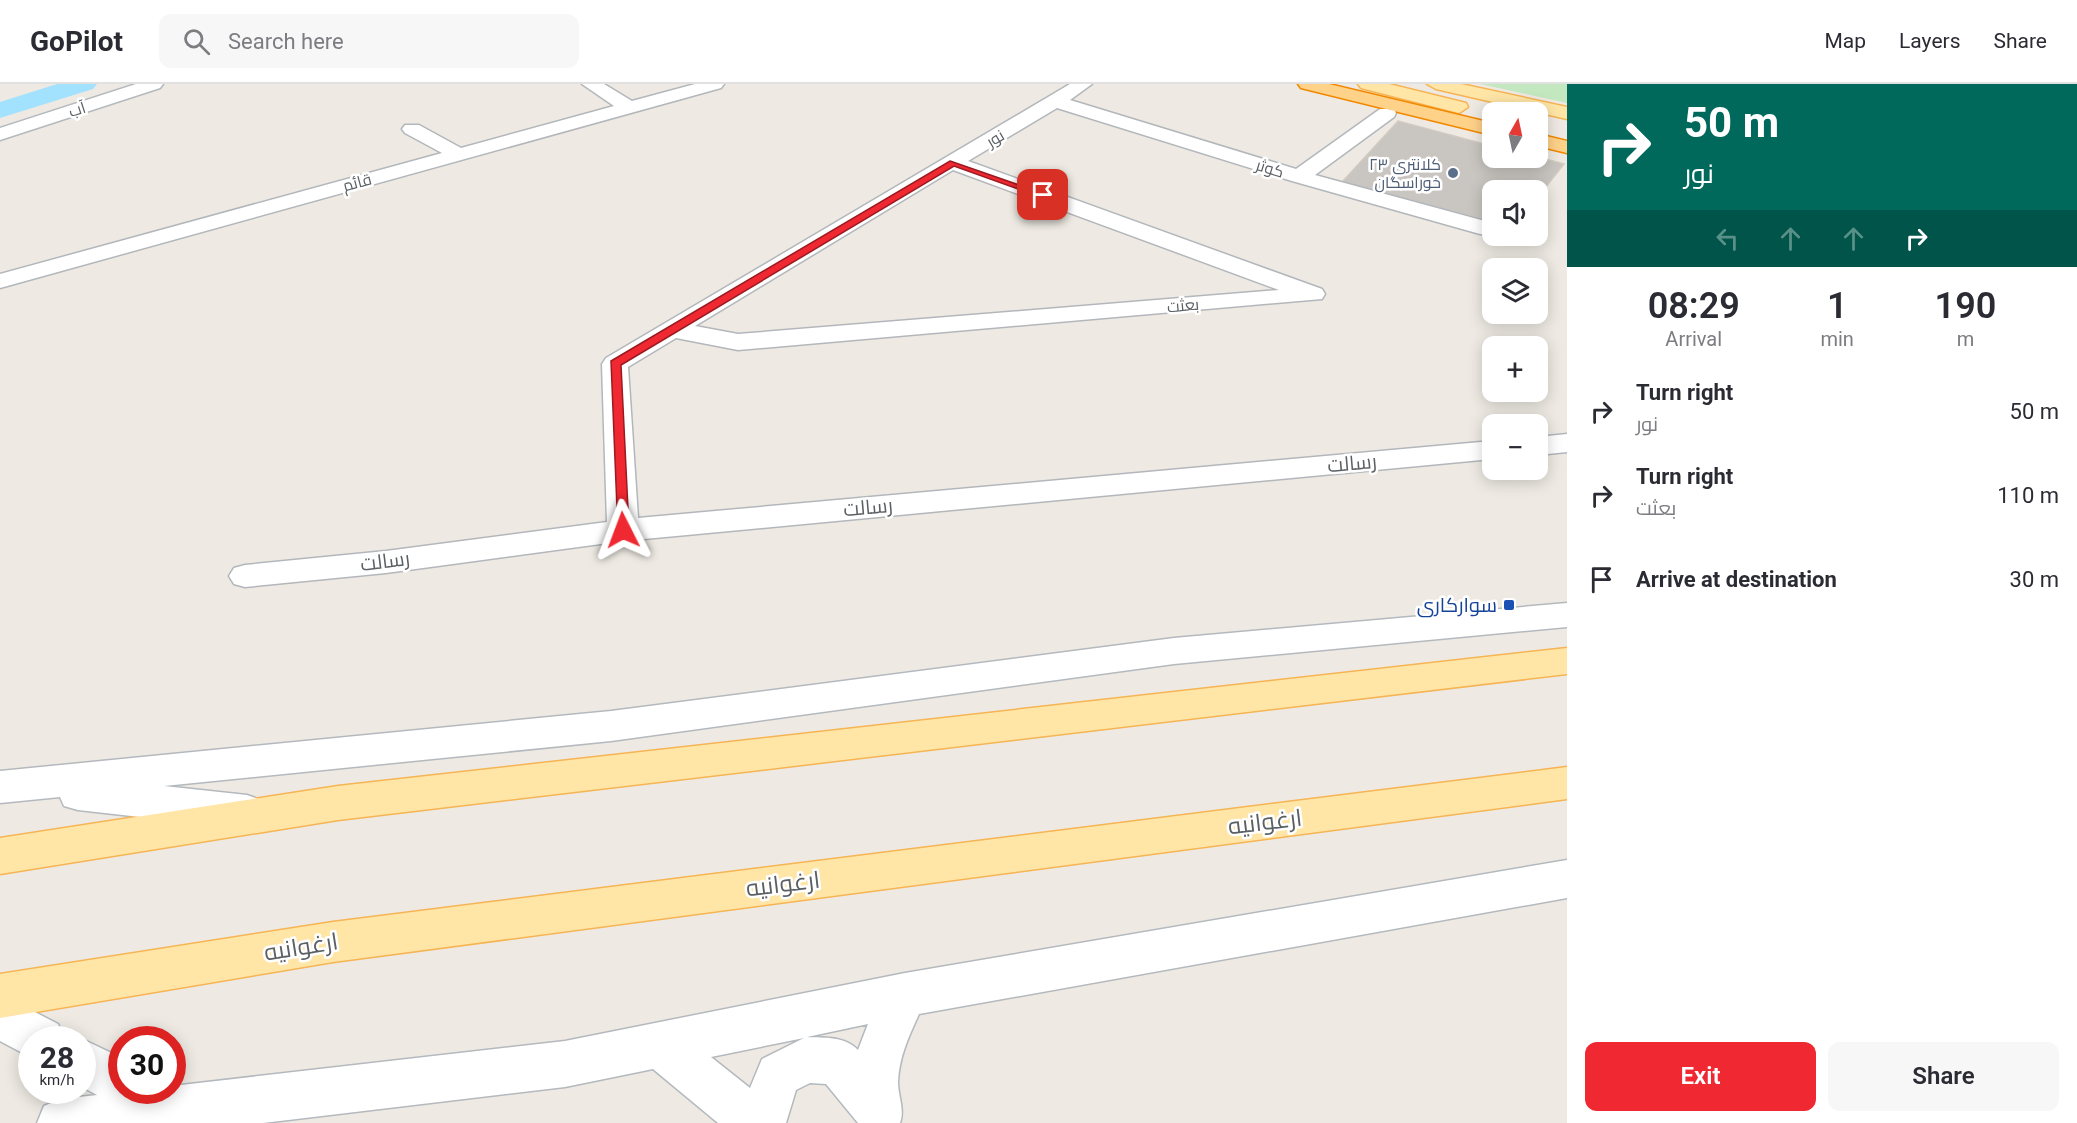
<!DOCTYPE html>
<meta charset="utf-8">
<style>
:root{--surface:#fff;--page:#f7f7f7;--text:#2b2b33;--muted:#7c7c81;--line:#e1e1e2;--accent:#ef2831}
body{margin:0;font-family:Roboto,Cairo,sans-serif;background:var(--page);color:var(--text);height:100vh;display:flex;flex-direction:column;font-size:22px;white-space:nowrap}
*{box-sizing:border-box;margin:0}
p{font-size:20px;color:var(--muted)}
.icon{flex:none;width:33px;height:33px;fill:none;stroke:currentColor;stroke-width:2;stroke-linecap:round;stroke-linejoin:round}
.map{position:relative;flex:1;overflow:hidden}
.side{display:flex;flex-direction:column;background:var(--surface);width:510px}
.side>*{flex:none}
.hud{background:#00695c;color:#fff;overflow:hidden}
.needle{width:39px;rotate:9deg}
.buttons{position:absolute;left:1482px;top:18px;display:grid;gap:12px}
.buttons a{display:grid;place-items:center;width:66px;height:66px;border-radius:12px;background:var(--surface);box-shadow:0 3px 15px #0003;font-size:30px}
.speed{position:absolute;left:18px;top:942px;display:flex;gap:12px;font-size:30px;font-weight:700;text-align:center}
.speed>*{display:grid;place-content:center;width:78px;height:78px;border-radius:50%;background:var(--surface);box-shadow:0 3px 15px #0003;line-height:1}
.speed small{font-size:15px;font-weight:400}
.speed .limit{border:9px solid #d22;background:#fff;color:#111}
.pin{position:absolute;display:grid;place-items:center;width:51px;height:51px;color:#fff;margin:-26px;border-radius:12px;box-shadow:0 3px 9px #0006}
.me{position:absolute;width:66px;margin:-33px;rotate:357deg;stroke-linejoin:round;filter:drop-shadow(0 0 4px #0008)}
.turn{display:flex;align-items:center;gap:21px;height:126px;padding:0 18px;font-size:27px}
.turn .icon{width:78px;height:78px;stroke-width:2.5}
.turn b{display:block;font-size:42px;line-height:51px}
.lanes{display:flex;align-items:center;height:57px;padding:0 18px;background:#0003;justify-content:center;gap:30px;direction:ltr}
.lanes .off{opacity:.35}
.eta{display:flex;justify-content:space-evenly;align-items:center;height:102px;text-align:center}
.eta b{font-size:36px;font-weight:600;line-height:42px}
.cta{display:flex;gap:12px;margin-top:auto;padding:12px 18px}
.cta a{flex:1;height:69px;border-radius:12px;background:var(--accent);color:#fff;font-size:24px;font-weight:600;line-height:69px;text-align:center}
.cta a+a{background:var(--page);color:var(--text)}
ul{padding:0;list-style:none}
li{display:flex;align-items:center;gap:18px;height:84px;padding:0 18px}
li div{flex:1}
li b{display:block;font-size:22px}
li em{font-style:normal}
header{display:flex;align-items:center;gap:36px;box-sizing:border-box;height:84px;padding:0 30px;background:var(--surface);border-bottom:2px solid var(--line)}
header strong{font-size:28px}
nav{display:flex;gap:33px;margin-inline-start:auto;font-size:21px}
.search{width:420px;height:54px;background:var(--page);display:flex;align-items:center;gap:15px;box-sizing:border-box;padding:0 21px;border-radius:12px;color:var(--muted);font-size:22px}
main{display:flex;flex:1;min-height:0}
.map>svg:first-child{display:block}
.green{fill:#c3e7be}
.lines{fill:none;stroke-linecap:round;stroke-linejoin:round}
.canal{fill:#a2e2ff;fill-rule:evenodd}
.building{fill:#c9c5c0;stroke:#d3cbc1;stroke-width:1.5}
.street-casing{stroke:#b3b7bb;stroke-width:3}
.secondary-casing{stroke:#b4b9be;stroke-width:3}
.primary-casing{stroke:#f6b454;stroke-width:3}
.highway-casing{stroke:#f18800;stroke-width:3}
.street{fill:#fff;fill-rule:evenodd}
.secondary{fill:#fff;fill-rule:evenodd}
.primary{fill:#ffe6a7;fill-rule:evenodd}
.highway{fill:#ffd289;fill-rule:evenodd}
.route{fill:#ef2831;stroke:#9b1a20;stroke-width:1.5}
.service-dot{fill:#5c6f8a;stroke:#fff;stroke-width:2}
.transit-dot{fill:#1a4fb4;stroke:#fff;stroke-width:2}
.labels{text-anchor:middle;stroke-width:5;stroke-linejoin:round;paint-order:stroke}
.far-street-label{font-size:16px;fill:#5b6064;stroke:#fff}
.far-service-label{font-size:16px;fill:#4e5e75;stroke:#fff;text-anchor:end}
.street-label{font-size:20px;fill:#5b6064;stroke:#fff}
.transit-label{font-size:20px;fill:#164399;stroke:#fff;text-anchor:end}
.near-street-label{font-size:24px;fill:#5b6064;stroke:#fff}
</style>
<header>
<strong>GoPilot</strong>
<div class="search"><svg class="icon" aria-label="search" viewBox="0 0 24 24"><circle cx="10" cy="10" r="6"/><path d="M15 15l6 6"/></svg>Search here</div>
<nav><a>Map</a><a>Layers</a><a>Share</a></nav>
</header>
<main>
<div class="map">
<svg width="1567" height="1039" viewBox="0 0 1567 1039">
<rect width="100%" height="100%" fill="#eeeae3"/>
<path class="green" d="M1480 0H1567V19Z"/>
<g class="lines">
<path class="canal" d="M57 0H97L93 5 0 34V18Z"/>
</g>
<path class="building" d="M1398 37 1492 62V74L1538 73 1564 80 1538 113V106H1492V138L1342 98Z"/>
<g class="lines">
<defs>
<g id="street">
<path d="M582 0H604L632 17 695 0H724L721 4 0 204V190L442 69 405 49 402 45 405 41H419L461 64 614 22Z"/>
<path d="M1070 0H1092L1070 16 1296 85 1380 25H1394L1396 29 1394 33 1315 91 1492 139V151L1480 150 1292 97 1057 24 968 77 1322 205 1325 210 1322 215 738 266 676 254 628 283 638 434 1492 357V375L623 457 386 489 245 503 234 500 229 492 234 484 245 481 386 467 607 438 602 280 606 274ZM953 86 1279 206 738 250 695 242Z"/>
<path d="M1567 350V368L1538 371V353Z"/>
</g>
<g id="secondary">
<path d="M136 0H163L160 4 0 56V44Z"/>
<path d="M1567 519V543L1174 580 611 657 164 702 247 711 261 716 267 728 261 740 247 745 78 726 64 722 60 713 0 719V687L611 627 1174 554Z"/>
<path d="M1567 776V814L919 930C909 952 899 973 898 998 898 1012 905 1026 900 1039H858L826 1000 810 999 796 1006 786 1039H718L653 985 565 1003 263 1039H37L44 1022 61 1015 97 1011 82 1003V955L122 974V1006H172V1002L565 957 905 889ZM868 940 858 966C845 952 825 954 807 953ZM804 954 762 975 750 1004 711 973Z"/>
<path d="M0 910 58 940 65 956H32V974L0 957Z"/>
</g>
<g id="primary">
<path d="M1358 0H1389L1466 19 1468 23 1459 29 1361 4Z"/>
<path d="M1427 0H1461L1567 23V35L1436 5Z"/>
<path d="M1567 564V590L338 736 0 790V754L338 702Z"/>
<path d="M1567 683V715L333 878 0 934V890L333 838Z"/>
</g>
<g id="highway">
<path d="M1298 0H1329L1492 39V51L1301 4Z"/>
<path d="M1538 50 1567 57V69L1538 62Z"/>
</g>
</defs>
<use href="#street" class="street-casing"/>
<use href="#secondary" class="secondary-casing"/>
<use href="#primary" class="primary-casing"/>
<use href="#highway" class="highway-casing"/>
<use href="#street" class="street"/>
<use href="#secondary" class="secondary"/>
<use href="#primary" class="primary"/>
<use href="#highway" class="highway"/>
</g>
<path class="route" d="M950 77 1048 111 1040 113 954 82 621 281 629 446 627 449H618L611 277Z"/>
<circle class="service-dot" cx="1453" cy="89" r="6"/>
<rect class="transit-dot" x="1503" y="515" width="12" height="12" rx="3"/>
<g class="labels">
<g class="far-street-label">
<text transform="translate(77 25) rotate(-18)" y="6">آب</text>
<text transform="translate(995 54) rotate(-31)" y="6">نور</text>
<text transform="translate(1270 84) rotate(17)" y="6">کوثر</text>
<text transform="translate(357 98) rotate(-15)" y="6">قائم</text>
<text transform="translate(1183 221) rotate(-5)" y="6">بعثت</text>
</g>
<g class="far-service-label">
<text x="1441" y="86">کلانتری ۲۳<tspan x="1441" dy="18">خوراسگان</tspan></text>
</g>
<g class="street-label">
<text transform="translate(1352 379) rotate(-5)" y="7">رسالت</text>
<text transform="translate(868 423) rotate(-5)" y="7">رسالت</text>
<text transform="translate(385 477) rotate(-7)" y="7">رسالت</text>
</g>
<g class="transit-label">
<text x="1497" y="528">سوارکاری</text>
</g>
<g class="near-street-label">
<text transform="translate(1265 738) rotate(-7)" y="8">ارغوانیه</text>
<text transform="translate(783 800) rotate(-7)" y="8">ارغوانیه</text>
<text transform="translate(301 863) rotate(-9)" y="8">ارغوانیه</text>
</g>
</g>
</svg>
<div class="buttons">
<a><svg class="needle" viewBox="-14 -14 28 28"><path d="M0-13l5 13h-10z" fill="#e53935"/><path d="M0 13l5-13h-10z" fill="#7c7c81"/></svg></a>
<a><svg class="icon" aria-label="sound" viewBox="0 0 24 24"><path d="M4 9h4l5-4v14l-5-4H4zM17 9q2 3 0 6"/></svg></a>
<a><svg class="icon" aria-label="layers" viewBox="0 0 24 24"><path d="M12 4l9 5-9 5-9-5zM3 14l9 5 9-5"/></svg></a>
<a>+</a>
<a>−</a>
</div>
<div class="speed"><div>28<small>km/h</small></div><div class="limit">30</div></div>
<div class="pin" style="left:1043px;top:111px;background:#d93025"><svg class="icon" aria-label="arrive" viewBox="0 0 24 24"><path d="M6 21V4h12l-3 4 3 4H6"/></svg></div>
<svg class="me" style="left:623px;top:446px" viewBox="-20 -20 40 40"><path d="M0-17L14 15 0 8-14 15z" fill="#ef2831" stroke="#fff" stroke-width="4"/></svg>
</div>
<section class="side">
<div class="hud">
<div class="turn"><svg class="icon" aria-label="right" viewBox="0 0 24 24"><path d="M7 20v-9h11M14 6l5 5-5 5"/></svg><div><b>50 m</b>نور</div></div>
<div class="lanes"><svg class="icon off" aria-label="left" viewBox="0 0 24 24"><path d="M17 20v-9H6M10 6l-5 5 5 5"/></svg><svg class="icon off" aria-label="ahead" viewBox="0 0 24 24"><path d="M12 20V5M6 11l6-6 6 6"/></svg><svg class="icon off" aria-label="ahead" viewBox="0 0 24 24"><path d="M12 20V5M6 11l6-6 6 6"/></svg><svg class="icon" aria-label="right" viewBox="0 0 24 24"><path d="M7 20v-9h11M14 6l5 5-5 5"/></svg></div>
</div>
<div class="eta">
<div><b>08:29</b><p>Arrival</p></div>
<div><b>1</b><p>min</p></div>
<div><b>190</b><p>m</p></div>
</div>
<ul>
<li><svg class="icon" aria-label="right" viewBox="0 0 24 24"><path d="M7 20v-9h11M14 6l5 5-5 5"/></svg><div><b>Turn right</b><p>نور</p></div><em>50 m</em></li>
<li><svg class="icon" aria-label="right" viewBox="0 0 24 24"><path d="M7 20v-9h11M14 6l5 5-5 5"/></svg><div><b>Turn right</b><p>بعثت</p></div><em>110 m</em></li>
<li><svg class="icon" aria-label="arrive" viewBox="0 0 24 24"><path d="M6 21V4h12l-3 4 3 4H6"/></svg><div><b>Arrive at destination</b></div><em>30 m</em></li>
</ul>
<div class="cta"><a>Exit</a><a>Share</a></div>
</section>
</main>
